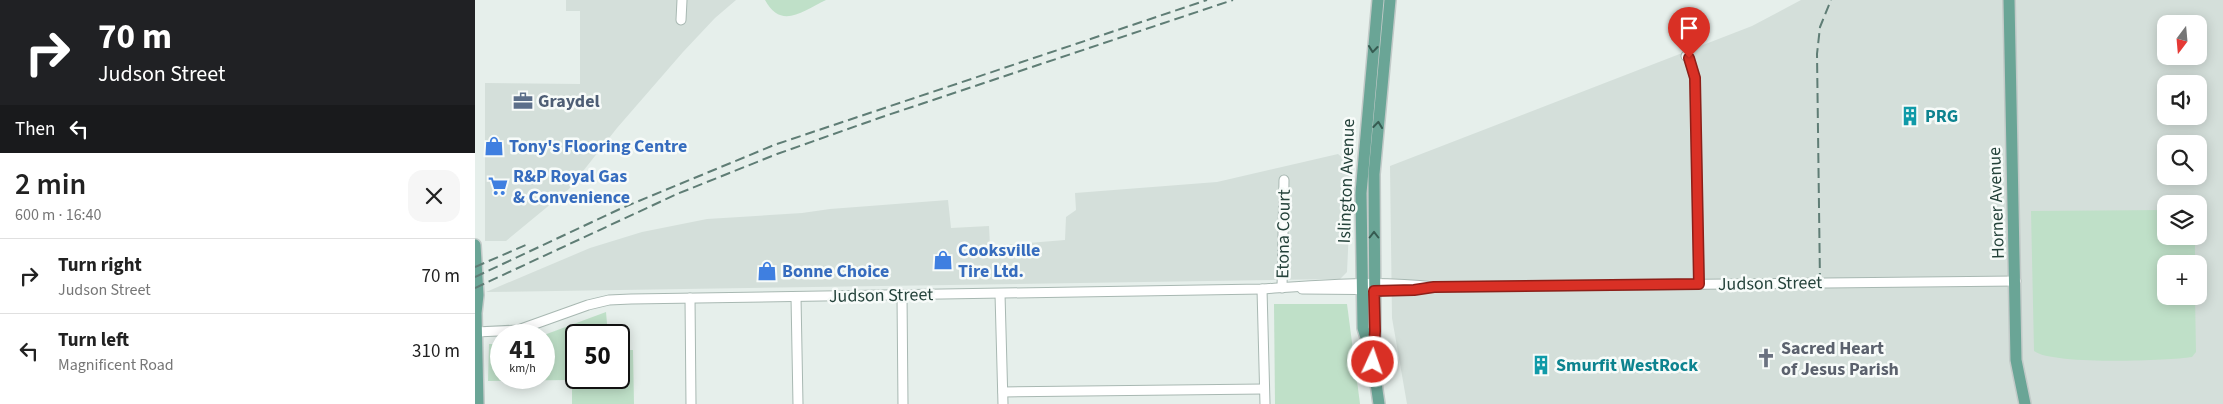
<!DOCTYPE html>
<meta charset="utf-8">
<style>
:root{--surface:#fff;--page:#f6f6f6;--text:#222;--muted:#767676;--line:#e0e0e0}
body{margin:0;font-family:"Source Sans 3",sans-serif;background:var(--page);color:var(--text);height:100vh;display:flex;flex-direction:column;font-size:19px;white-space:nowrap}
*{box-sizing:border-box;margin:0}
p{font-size:16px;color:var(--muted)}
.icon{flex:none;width:28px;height:28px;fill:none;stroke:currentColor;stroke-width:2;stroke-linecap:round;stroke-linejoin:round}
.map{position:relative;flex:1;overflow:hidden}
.panel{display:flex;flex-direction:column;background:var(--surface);width:475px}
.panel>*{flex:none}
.guide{background:#202124;color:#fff;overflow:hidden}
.needle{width:32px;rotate:196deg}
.fabs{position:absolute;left:1682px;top:15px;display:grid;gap:10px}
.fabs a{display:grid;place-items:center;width:50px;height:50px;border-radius:10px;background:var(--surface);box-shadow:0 2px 12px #0003;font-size:25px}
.speed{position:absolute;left:15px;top:324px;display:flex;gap:10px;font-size:25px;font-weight:700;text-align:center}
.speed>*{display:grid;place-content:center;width:65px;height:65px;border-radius:50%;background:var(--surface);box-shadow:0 2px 12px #0003;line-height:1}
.speed small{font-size:12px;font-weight:400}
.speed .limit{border:2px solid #111;border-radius:8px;background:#fff;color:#111}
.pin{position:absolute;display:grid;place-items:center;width:42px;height:42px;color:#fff;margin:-51px -21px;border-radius:50% 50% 50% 0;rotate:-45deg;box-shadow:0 0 5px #0007}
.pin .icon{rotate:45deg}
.me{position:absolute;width:55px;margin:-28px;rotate:3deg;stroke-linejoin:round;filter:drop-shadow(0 0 4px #0008)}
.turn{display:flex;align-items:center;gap:18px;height:105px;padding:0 15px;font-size:22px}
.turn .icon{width:65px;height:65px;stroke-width:2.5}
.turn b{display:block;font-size:35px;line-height:42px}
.then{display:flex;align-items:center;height:48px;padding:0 15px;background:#0003;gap:10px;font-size:19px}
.round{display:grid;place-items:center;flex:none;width:52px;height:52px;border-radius:15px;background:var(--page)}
.overview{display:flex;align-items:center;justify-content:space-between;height:85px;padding:0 15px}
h1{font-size:30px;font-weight:600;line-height:38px}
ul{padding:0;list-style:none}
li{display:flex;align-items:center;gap:15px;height:75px;padding:0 15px;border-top:1px solid var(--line)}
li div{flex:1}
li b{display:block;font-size:19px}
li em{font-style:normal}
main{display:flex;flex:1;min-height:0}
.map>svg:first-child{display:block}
.built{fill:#d4dfda;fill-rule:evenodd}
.green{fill:#bfe0c8}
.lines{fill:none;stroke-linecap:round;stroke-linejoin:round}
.minor-casing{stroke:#a8b8b2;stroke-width:11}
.major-casing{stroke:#c2cac8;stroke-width:14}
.minor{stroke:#fff;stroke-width:9}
.major{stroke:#6aa596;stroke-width:11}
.rail{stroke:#5f7d75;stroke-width:2;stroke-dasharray:10 5;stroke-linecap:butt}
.oneway{stroke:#365b51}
.route-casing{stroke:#8d1f18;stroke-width:12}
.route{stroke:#d93025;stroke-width:9}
.labels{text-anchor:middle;stroke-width:5;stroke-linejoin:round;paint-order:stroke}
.service-label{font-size:18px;font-weight:bold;fill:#4e5e75;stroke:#f7fbf9;text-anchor:start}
.culture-label{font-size:18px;font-weight:bold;fill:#0d838f;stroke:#f7fbf9;text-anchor:start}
.shop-label{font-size:18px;font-weight:bold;fill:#366cbe;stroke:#f7fbf9;text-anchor:start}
.street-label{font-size:18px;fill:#24423a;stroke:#f7fbf9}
.worship-label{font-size:18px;font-weight:bold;fill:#5b616d;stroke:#f7fbf9;text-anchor:start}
</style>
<main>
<section class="panel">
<div class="guide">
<div class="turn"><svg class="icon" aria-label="right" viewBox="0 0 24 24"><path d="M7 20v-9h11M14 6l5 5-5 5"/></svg><div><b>70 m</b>Judson Street</div></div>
<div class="then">Then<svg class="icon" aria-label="left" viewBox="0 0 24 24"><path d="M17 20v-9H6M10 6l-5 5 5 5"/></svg></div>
</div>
<div class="overview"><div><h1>2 min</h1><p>600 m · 16:40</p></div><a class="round"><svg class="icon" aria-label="close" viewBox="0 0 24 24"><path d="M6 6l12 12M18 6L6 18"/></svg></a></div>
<ul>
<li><svg class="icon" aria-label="right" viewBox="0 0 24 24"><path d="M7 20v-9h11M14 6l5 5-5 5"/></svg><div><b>Turn right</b><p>Judson Street</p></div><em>70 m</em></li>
<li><svg class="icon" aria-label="left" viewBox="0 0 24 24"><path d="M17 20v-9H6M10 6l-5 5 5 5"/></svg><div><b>Turn left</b><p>Magnificent Road</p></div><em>310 m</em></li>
</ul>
</section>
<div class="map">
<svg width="1748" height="404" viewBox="0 0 1748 404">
<rect width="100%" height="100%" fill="#e6efeb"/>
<g class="built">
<path d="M91 0H261L240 18 208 52 142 128 94 189 31 241H10V83L105 84V11H91Z"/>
<path d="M1326 0H1748V404H932L917 318 915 166 1277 26ZM1691 24H1724V56H1691ZM1691 84H1724V116H1691ZM1691 144H1724V176H1691ZM1691 204H1724V236H1691ZM1691 264H1724V296H1691Z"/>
<path d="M863 154 877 166 872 272 865 279 11 292 115 248 167 232 232 219 327 213 355 209 473 200 476 228 514 226 515 246 590 240 591 217 601 210 600 193 742 182Z"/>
</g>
<g class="green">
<path d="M290 0H351C328 11 306 30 290 0Z"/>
<path d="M1691 210V236H1720V264H1691V296H1720L1721 352 1717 357C1691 361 1577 365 1559 351L1556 211Z"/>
<path d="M799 304H872L885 404H800Z"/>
<path d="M131 312 133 335H101V378H144V350H158L159 404H97V384L93 380 13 381 14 344H26V378H69V335Z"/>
</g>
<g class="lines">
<defs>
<g id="minor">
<path d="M206 20 207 0"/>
<path d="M1211 56 1214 58 1220 78 1224 284"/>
<path d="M807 288 809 180"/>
<path d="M787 289 790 404"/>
<path d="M827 289 937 290"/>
<path d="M525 294 528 404"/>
<path d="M427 295 428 404"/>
<path d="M321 297 323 404"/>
<path d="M215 298 216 404"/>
<path d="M1 332 43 330 113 305 134 300 156 299 787 289C844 285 902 280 959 287L1541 281"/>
<path d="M528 392 789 389"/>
</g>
<g id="major">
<path d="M1534 0 1541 360 1550 404"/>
<path d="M0 245 3 295 1 313 3 404"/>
<path d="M896 354 888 328 886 193 903 0"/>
<path d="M904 404 898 362 900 331 899 174 915 0"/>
</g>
</defs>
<use href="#minor" class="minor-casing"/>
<use href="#major" class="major-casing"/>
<use href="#minor" class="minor"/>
<use href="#major" class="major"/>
<g class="rail">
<path d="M0 267 53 244"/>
<path d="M0 277 147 208 299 145 732 0"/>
<path d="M1345 283 1342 54 1345 27 1356 0"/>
<path d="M0 288 202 194 302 154 407 117 758 0"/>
</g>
</g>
<defs><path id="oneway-chevron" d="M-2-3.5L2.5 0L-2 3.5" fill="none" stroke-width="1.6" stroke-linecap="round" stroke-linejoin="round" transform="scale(1.25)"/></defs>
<g class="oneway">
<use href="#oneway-chevron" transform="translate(898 49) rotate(96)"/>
<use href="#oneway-chevron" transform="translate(903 125) rotate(-84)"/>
<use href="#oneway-chevron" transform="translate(899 235) rotate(-90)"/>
</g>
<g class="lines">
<defs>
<path id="route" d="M898 362 900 331 899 291 939 290 959 287 1224 284 1220 78 1214 58"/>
</defs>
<use href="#route" class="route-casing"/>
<use href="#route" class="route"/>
</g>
<defs>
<symbol id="office-bare" viewBox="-9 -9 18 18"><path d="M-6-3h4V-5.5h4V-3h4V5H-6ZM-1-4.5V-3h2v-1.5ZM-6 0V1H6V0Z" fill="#5c6f8a" stroke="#f7fbf9" stroke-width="2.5" paint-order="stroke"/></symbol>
<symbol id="building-bare" viewBox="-9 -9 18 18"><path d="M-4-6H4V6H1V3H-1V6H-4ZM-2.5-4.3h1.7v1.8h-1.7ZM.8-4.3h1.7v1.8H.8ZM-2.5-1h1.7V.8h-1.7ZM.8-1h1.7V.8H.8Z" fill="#0f9aa8" stroke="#f7fbf9" stroke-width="2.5" paint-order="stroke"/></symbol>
<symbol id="shop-bare" viewBox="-9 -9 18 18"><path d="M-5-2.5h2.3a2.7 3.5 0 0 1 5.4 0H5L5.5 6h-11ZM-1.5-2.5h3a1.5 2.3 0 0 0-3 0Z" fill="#3f7fe0" stroke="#f7fbf9" stroke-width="2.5" paint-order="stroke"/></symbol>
<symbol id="supermarket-bare" viewBox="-9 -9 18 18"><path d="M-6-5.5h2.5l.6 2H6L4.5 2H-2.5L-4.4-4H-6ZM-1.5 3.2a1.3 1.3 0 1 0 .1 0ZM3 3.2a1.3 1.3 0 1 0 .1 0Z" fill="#3f7fe0" stroke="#f7fbf9" stroke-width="2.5" paint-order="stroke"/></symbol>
<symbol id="church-bare" viewBox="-9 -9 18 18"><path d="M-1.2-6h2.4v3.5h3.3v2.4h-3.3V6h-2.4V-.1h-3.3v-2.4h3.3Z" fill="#6b7280" stroke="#f7fbf9" stroke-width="2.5" paint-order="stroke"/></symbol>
</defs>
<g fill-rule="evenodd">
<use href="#office-bare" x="34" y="87" width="28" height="28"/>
<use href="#building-bare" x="1421" y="102" width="28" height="28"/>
<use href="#shop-bare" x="5" y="132" width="28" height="28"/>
<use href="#supermarket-bare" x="9" y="172" width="28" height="28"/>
<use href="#shop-bare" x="454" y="246" width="28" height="28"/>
<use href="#shop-bare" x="278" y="257" width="28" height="28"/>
<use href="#church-bare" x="1277" y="344" width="28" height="28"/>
<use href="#building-bare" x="1052" y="351" width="28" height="28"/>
</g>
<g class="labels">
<g class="service-label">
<text x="63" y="107">Graydel</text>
</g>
<g class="culture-label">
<text x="1450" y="122">PRG</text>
<text x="1081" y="371">Smurfit WestRock</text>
</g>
<g class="shop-label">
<text x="34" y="152">Tony's Flooring Centre</text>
<text x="38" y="182">R&amp;P Royal Gas<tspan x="38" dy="21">&amp; Convenience</tspan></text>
<text x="483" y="256">Cooksville<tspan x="483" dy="21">Tire Ltd.</tspan></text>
<text x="307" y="277">Bonne Choice</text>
</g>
<g class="street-label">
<text transform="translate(871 181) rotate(-88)" y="6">Islington Avenue</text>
<text transform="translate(1521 203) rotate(-92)" y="6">Horner Avenue</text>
<text transform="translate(808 234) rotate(-89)" y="6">Etona Court</text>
<text transform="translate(1295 283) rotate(-1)" y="6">Judson Street</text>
<text transform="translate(406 295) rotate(-1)" y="6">Judson Street</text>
</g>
<g class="worship-label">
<text x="1306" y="354">Sacred Heart<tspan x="1306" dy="21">of Jesus Parish</tspan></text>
</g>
</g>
</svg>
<div class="fabs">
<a><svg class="needle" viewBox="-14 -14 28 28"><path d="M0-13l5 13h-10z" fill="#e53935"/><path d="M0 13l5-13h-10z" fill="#767676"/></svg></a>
<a><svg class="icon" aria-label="sound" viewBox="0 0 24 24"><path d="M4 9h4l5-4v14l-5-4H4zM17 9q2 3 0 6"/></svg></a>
<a><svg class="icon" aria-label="search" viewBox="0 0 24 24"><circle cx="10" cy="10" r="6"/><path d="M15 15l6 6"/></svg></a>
<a><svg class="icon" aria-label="layers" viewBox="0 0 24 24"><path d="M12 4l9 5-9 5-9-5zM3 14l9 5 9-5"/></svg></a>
<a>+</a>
</div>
<div class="speed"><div>41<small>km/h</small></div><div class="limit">50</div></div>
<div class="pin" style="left:1214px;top:58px;background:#d93025"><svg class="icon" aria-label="arrive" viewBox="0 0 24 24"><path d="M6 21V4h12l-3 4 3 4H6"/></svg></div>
<svg class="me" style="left:898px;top:362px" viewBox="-20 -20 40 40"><circle r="17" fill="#d93025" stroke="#fff" stroke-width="3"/><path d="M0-11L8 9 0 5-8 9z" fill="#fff"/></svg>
</div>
</main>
